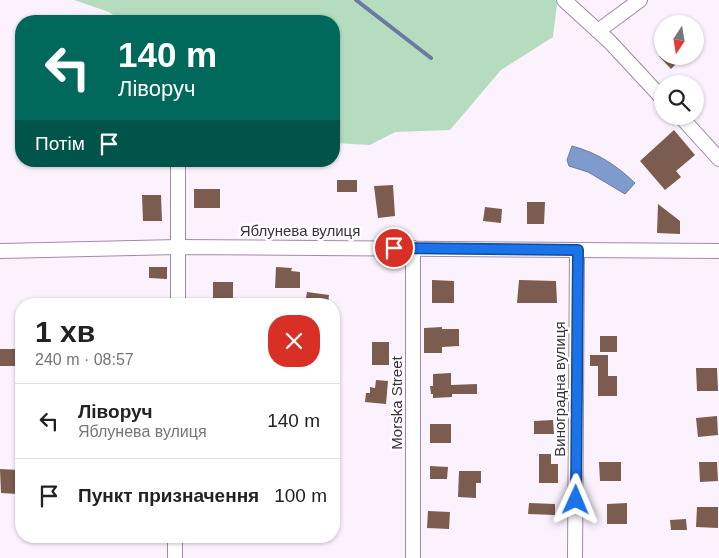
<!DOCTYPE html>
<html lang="uk">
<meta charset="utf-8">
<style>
:root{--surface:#fff;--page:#f6f6f6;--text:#222;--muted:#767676;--line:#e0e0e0}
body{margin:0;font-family:Helvetica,sans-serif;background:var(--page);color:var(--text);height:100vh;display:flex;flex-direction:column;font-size:19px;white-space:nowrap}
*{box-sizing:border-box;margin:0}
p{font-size:16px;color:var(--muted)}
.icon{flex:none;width:28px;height:28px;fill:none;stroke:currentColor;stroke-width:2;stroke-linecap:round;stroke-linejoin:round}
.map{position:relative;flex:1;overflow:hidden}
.side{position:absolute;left:15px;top:298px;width:325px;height:245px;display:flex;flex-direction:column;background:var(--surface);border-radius:20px;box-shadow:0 1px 4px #0004}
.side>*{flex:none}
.hud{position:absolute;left:15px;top:15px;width:325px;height:152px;border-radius:20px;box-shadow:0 1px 4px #0004;background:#00695c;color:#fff;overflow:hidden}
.needle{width:32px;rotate:192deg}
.tools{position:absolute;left:654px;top:15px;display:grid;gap:10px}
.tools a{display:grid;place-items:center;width:50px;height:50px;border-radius:50%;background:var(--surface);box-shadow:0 1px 4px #0004;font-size:25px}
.pin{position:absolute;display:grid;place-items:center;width:42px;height:42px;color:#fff;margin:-21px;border:2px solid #fff;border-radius:50%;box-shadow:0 1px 5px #0007}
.me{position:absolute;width:55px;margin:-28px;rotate:1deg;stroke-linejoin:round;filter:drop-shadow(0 0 4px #0008)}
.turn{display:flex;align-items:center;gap:18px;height:105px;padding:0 20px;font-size:22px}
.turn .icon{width:65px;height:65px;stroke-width:2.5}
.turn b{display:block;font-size:35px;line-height:42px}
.then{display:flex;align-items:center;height:48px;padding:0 20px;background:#0003;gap:10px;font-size:19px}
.round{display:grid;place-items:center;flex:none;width:52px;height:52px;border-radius:20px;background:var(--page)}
.headline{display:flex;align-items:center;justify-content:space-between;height:85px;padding:0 20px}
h1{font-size:30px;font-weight:800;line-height:38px}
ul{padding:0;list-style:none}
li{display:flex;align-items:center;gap:15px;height:75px;padding:0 20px;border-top:1px solid var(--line)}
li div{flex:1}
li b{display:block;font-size:19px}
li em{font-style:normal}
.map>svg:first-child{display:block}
.green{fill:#b6dcbf}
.water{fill:#7f9acd;stroke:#6a7aa2}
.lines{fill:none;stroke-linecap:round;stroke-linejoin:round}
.stream{stroke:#6a7aa2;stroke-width:4}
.building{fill:#7b5c4f}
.street-casing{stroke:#a08ba6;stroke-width:16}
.street{stroke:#fff;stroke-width:14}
.route-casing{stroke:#114b97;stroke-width:12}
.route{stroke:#1a73e8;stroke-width:9}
.labels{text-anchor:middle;stroke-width:5;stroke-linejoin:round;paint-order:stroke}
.street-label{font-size:15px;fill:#3a313c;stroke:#fff}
</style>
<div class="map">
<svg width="719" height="558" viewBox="0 0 719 558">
<rect width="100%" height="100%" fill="#fbf2fd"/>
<path class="green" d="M74 0H556L557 4 553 37 501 70 450 130 395 132 370 145 334 143V21H122L109 12Z"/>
<path class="water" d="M572 146C598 153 616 165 635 183L625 194 588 172 569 166 567 160Z"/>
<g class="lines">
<path class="stream" d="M356 0 431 58"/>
</g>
<g class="building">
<path d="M659 56H684L671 69Z"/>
<path d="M674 130 695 155 676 171 681 177 665 190 640 161Z"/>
<rect x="337" y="180" width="20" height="12"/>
<path d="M393 185 395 216 378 218 374 186Z"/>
<rect x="194" y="189" width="26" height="19"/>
<path d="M142 195H161L162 221H143Z"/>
<path d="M527 202H545L544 224H527Z"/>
<path d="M658 204 680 221V234L657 233Z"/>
<path d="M485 207 502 209 501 223 483 221Z"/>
<path d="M149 267H167V279L149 278Z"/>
<path d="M276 267 292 268 291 271 300 272V288H275Z"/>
<path d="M432 280 454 281V303H432Z"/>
<path d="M519 280 556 281 557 303H517Z"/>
<rect x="213" y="282" width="20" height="17"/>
<path d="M307 292 329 295 328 304H305Z"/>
<path d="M442 327V329H459V346L442 347V353H424V328Z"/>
<rect x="600" y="336" width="17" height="16"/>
<rect x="372" y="342" width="17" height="23"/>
<rect x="0" y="349" width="18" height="17"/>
<path d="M590 355H608V376H617V396H598V366H590Z"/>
<path d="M696 368H717L718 391H697Z"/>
<path d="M451 373V385L477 384V394H452V397L433 398V394H431L430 386H433V374Z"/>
<path d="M376 380 388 381 386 404 365 402 366 393H370V387L375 388Z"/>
<path d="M717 416 718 435 698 437 696 418Z"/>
<path d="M553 420 554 434H534V421Z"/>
<rect x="430" y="424" width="21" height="19"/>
<path d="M539 454H551V464H558V483H539Z"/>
<path d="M599 462H621V481H600Z"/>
<path d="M699 462H717L718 481 700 482Z"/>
<path d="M430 466 448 467 447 479H430Z"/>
<path d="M0 469 19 470 18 494 1 493Z"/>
<path d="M459 471H481V483H476V498L458 497Z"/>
<path d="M529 503 555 504V515L528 514Z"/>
<path d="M627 503V524H607V504Z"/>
<path d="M697 507H718V528L696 527Z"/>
<path d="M428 511 450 512 449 529 427 528Z"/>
<path d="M686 519 687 530H671L670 520Z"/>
</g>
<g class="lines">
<defs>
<g id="street">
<path d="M564 0 610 42 662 98"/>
<path d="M598 31 640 0"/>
<path d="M680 116 719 159"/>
<path d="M178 161V304"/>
<path d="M0 251 178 247 719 251"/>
<path d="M175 558V536"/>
<path d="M413 558V248"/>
<path d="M575 558 577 250"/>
</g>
</defs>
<use href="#street" class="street-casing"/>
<use href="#street" class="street"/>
</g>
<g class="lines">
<defs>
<path id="route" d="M394 248 578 250 576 500"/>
</defs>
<use href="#route" class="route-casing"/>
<use href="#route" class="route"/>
</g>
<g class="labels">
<g class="street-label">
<text x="300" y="236">Яблунева вулиця</text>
<text transform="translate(560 389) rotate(-90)" y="5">Виноградна вулиця</text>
<text transform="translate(397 403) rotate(-90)" y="5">Morska Street</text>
</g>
</g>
</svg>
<div class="tools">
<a><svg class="needle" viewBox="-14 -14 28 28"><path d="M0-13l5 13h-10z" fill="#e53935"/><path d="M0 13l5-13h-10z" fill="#767676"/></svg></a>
<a><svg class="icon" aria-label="search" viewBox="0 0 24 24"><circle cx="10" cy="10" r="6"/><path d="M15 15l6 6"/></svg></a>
</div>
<div class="pin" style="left:394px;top:248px;background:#d93025"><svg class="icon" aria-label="arrive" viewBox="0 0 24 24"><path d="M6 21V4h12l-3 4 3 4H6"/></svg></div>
<svg class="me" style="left:576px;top:500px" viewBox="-20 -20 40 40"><path d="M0-17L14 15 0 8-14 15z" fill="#1a73e8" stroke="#fff" stroke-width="4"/></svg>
<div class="hud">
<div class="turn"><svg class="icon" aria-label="left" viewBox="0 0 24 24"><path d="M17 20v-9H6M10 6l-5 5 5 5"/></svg><div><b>140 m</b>Ліворуч</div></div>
<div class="then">Потім<svg class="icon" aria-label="arrive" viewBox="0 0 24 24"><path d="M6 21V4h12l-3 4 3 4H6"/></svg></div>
</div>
<section class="side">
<div class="headline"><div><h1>1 хв</h1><p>240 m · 08:57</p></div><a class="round" style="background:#d93025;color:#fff"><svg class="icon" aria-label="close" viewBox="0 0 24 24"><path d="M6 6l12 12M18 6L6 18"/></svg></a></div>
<ul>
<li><svg class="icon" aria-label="left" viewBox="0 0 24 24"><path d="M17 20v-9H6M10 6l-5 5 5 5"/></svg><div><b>Ліворуч</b><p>Яблунева вулиця</p></div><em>140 m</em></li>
<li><svg class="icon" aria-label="arrive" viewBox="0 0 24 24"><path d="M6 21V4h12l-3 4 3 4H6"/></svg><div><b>Пункт призначення</b></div><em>100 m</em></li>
</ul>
</section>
</div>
